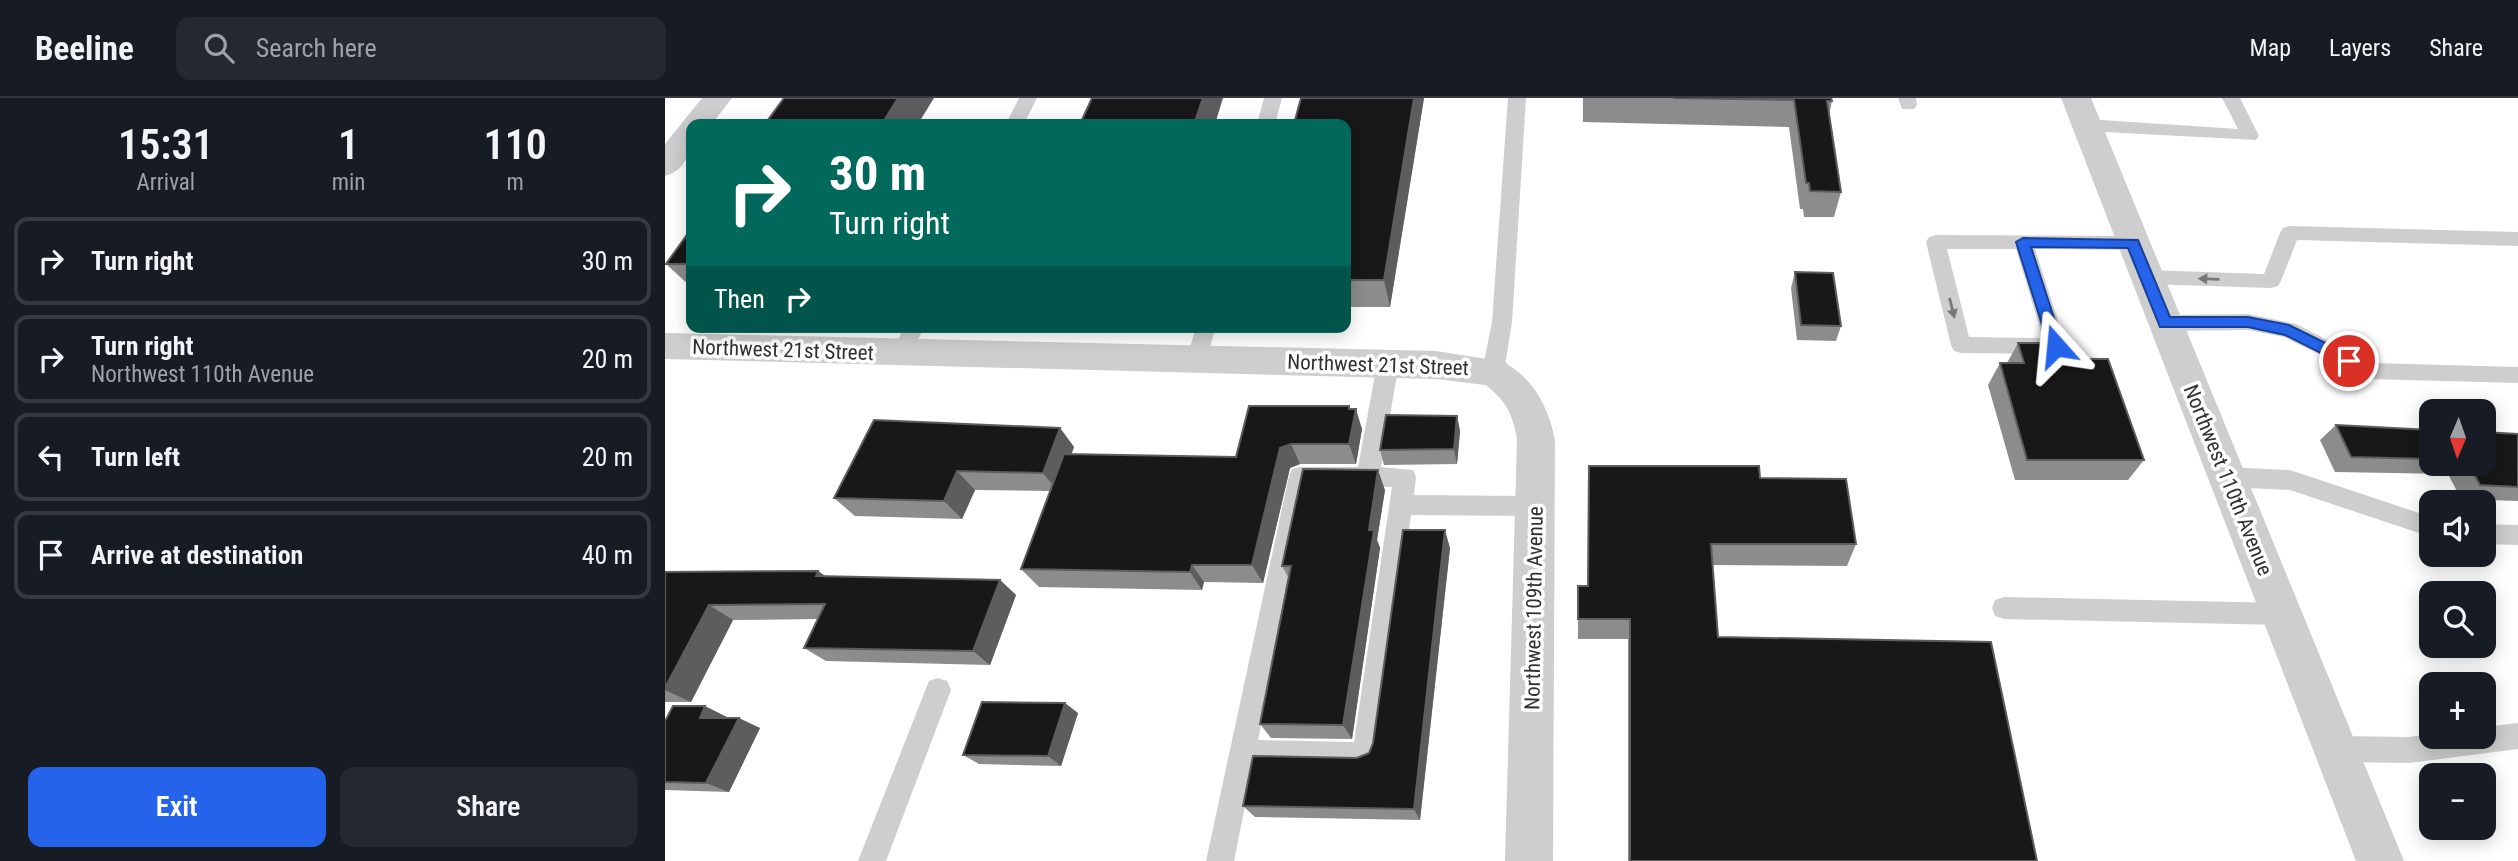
<!DOCTYPE html>
<meta charset="utf-8">
<style>
:root{--surface:#171b24;--page:#242831;--text:#f1f3f6;--muted:#9ea1a6;--line:#363941;--accent:#2563eb}
body{margin:0;font-family:"Roboto Condensed",sans-serif;background:var(--page);color:var(--text);height:100vh;display:flex;flex-direction:column;font-size:26px;white-space:nowrap}
*{box-sizing:border-box;margin:0}
p{font-size:23px;color:var(--muted)}
.icon{flex:none;width:38px;height:38px;fill:none;stroke:currentColor;stroke-width:2;stroke-linecap:round;stroke-linejoin:round}
.map{position:relative;flex:1;overflow:hidden}
.drawer{display:flex;flex-direction:column;background:var(--surface);width:665px}
.drawer>*{flex:none}
.guide{position:absolute;left:21px;top:21px;width:665px;height:214px;border-radius:14px;box-shadow:0 4px 18px #0003;background:#00695c;color:#fff;overflow:hidden}
.needle{width:46px;rotate:182deg}
.buttons{position:absolute;left:1754px;top:301px;display:grid;gap:14px}
.buttons a{display:grid;place-items:center;width:77px;height:77px;border-radius:14px;background:var(--surface);box-shadow:0 4px 18px #0003;font-size:35px}
.pin{position:absolute;display:grid;place-items:center;width:60px;height:60px;color:#fff;margin:-30px;border:4px solid #fff;border-radius:50%;box-shadow:0 2px 7px #0007}
.me{position:absolute;width:77px;margin:-38px;rotate:342deg;stroke-linejoin:round;filter:drop-shadow(0 0 5px #0008)}
.turn{display:flex;align-items:center;gap:24px;height:147px;padding:0 28px;font-size:32px}
.turn .icon{width:91px;height:91px;stroke-width:2.5}
.turn b{display:block;font-size:49px;line-height:60px}
.then{display:flex;align-items:center;height:66px;padding:0 28px;background:#0003;gap:14px;font-size:26px}
.eta{display:flex;justify-content:space-evenly;align-items:center;height:119px;text-align:center}
.eta b{font-size:42px;font-weight:600;line-height:49px}
.cta{display:flex;gap:14px;margin-top:auto;padding:14px 28px}
.cta a{flex:1;height:80px;border-radius:14px;background:var(--accent);color:#fff;font-size:28px;font-weight:600;line-height:80px;text-align:center}
.cta a+a{background:var(--page);color:var(--text)}
ul{padding:0;list-style:none}
li{display:flex;align-items:center;gap:21px;height:88px;margin:0 14px 10px;padding:0 14px;border:4px solid var(--line);border-radius:14px}
li div{flex:1}
li b{display:block;font-size:26px}
li em{font-style:normal}
header{display:flex;align-items:center;gap:42px;box-sizing:border-box;height:98px;padding:0 35px;background:var(--surface);border-bottom:2px solid var(--line)}
header strong{font-size:33px}
nav{display:flex;gap:38px;margin-inline-start:auto;font-size:24px}
.search{width:490px;height:63px;background:var(--page);display:flex;align-items:center;gap:18px;box-sizing:border-box;padding:0 24px;border-radius:14px;color:var(--muted);font-size:26px}
main{display:flex;flex:1;min-height:0}
.map>svg:first-child{display:block}
.lines{fill:none;stroke-linecap:round;stroke-linejoin:round}
.service{fill:#cecece;fill-rule:evenodd}
.minor{fill:#cecece;fill-rule:evenodd}
.tertiary{fill:#cecece;fill-rule:evenodd}
.wall{fill:#8c8c8c}
.shaded-wall{fill:#5d5d5d}
.building{fill:#181818;stroke:#5d5d5d;stroke-width:2}
.oneway{fill:#787878}
.route{fill:#2563eb;stroke:#184099;stroke-width:2}
.labels{text-anchor:middle;stroke-width:7;stroke-linejoin:round;paint-order:stroke}
.street-label{font-size:21px;fill:#313131;stroke:#fff}
</style>
<header>
<strong>Beeline</strong>
<div class="search"><svg class="icon" aria-label="search" viewBox="0 0 24 24"><circle cx="10" cy="10" r="6"/><path d="M15 15l6 6"/></svg>Search here</div>
<nav><a>Map</a><a>Layers</a><a>Share</a></nav>
</header>
<main>
<section class="drawer">
<div class="eta">
<div><b>15:31</b><p>Arrival</p></div>
<div><b>1</b><p>min</p></div>
<div><b>110</b><p>m</p></div>
</div>
<ul>
<li><svg class="icon" aria-label="right" viewBox="0 0 24 24"><path d="M7 20v-9h11M14 6l5 5-5 5"/></svg><div><b>Turn right</b></div><em>30 m</em></li>
<li><svg class="icon" aria-label="right" viewBox="0 0 24 24"><path d="M7 20v-9h11M14 6l5 5-5 5"/></svg><div><b>Turn right</b><p>Northwest 110th Avenue</p></div><em>20 m</em></li>
<li><svg class="icon" aria-label="left" viewBox="0 0 24 24"><path d="M17 20v-9H6M10 6l-5 5 5 5"/></svg><div><b>Turn left</b></div><em>20 m</em></li>
<li><svg class="icon" aria-label="arrive" viewBox="0 0 24 24"><path d="M6 21V4h12l-3 4 3 4H6"/></svg><div><b>Arrive at destination</b></div><em>40 m</em></li>
</ul>
<div class="cta"><a>Exit</a><a>Share</a></div>
</section>
<div class="map">
<svg width="1853" height="763" viewBox="0 0 1853 763">
<rect width="100%" height="100%" fill="#fff"/>
<g class="lines">
<g class="service">
<path d="M354 0H372L359 26H341Z"/>
<path d="M599 0H617L610 26H592Z"/>
<path d="M843 0H861L847 224 839 274 835 280 828 282 821 280 817 274 827 224Z"/>
<path d="M1233 0H1251L1252 7 1249 11H1237Z"/>
<path d="M1557 0H1575L1594 38 1591 42 1421 33 1412 27 1421 21 1573 31Z"/>
<path d="M1625 128 1853 134V148L1632 142 1616 183 1613 188 1606 190 1482 186 1475 184 1472 179 1475 174 1482 172 1599 176 1615 135 1618 130Z"/>
<path d="M1271 137 1468 138 1475 140 1478 145 1475 150 1468 152 1370 151 1401 248 1398 254 1391 256 1296 255 1289 253 1286 247 1261 144 1264 139ZM1282 151H1351L1378 240 1304 239Z"/>
<path d="M1583 216 1631 226 1707 265 1853 269V285L1704 281 1619 239 1583 232 1500 233 1493 230 1490 225 1493 220 1500 217Z"/>
<path d="M239 229H259L244 261 237 263 230 261 227 255Z"/>
<path d="M531 229H551L539 269 532 271 525 269 521 263Z"/>
<path d="M723 258 730 260 734 266 716 369 748 372 751 379 749 397 872 398 880 401 884 408 880 415 872 418 746 417 713 658 709 667 700 671 588 668 569 763H541L624 378 627 371 635 369H693L712 266 716 260ZM644 388 727 389 689 644 593 642Z"/>
<path d="M1561 369 1625 372 1766 419V439L1625 392 1561 389 1553 386 1550 379 1553 372Z"/>
<path d="M1818 426 1853 427V447L1818 446Z"/>
<path d="M1339 499 1616 505 1625 508 1628 516 1625 524 1616 527 1339 521 1330 518 1327 510 1330 502Z"/>
<path d="M273 580 282 583 286 592 221 763H193L264 583Z"/>
<path d="M1853 625V651L1744 665 1670 664 1661 660 1657 651 1661 642 1670 638 1744 639 1766 636V639H1818V629Z"/>
</g>
<g class="minor">
<path d="M37 0H67L47 26H26C26 49 25 71 0 78V46Z"/>
<path d="M1396 0H1426L1739 763H1691Z"/>
<path d="M828 260C864 272 883 306 890 342L888 763H840L852 342C849 323 844 308 830 295 822 287 815 284 810 274L815 264Z"/>
</g>
<path class="tertiary" d="M0 235 771 253 841 264 846 274 841 284 828 288 771 281 0 261Z"/>
</g>
<g class="wall">
<path d="M636 0H759L725 209H681V26Z"/>
<path d="M918 0H1166L1167 3 1164 17 1176 94 1169 119H1139L1138 111H1135L1124 29 918 24Z"/>
<path d="M26 131V189L1 166Z"/>
<path d="M1130 174 1176 228 1171 243 1132 242 1126 190Z"/>
<path d="M1353 245 1393 261 1479 362 1463 382H1350L1323 287 1335 265H1342Z"/>
<path d="M684 308 697 331 691 366H635L625 370 598 485 539 484 537 492 374 489 356 471 385 393 310 392 297 421 190 418 169 400 395 330 409 349 406 356 571 359Z"/>
<path d="M792 318 795 333 792 366 719 367 715 352Z"/>
<path d="M1671 327 1766 332V366H1818L1853 336V403L1796 401 1783 376 1670 374 1655 342Z"/>
<path d="M1095 380 1191 446 1182 468 1048 467 1053 539 1372 763H963V541H913V521L923 488Z"/>
<path d="M720 392 712 442 715 450 687 641 606 640 595 626 623 479 617 468Z"/>
<path d="M785 450 755 722 590 719 578 708 704 655Z"/>
<path d="M153 473 160 478 335 482 351 497 325 567 161 563 139 550 153 521 68 522 26 604H0V474Z"/>
<path d="M413 615 396 668 314 666 298 657Z"/>
<path d="M62 619V620L95 630 64 694 0 692V623Z"/>
</g>
<g class="shaded-wall">
<path d="M233 0H269L253 26H217Z"/>
<path d="M538 0H558L550 26H529Z"/>
<path d="M749 0H759L725 209 719 182Z"/>
<path d="M684 308 689 321 691 311 697 331 691 366 684 346Z"/>
<path d="M792 318 795 333 792 366 789 351Z"/>
<path d="M395 330 409 349 393 394 378 375Z"/>
<path d="M626 346 635 366 625 370 598 485 587 467 615 350Z"/>
<path d="M713 372 720 392 712 442 715 450 687 641 678 627 704 432Z"/>
<path d="M292 373 310 392 297 421 279 403Z"/>
<path d="M780 432 785 450 755 722 749 711Z"/>
<path d="M527 467 539 484 537 492 525 474Z"/>
<path d="M153 473 174 488 151 478Z"/>
<path d="M335 482 351 497 325 567 308 553Z"/>
<path d="M44 507 68 522 26 604 0 592V590Z"/>
<path d="M400 605 413 615 396 668 383 658Z"/>
<path d="M40 608 62 619 57 630 35 620Z"/>
<path d="M74 620 95 630 64 694 41 685Z"/>
</g>
<g class="building">
<path d="M119 0H233L217 26H100Z"/>
<path d="M427 0H538L529 26H415Z"/>
<path d="M636 0H749L719 182H681V26H629Z"/>
<path d="M1008 0H1166L1167 3H1162L1176 94 1145 93 1144 85H1141L1129 2Z"/>
<path d="M26 131V166H1Z"/>
<path d="M1130 174 1168 175 1176 228 1136 227Z"/>
<path d="M1353 245H1388L1393 261H1443L1479 362H1362L1335 265H1359Z"/>
<path d="M584 308H684V311H691L684 346H626L615 350 587 467H527L525 474 356 471 399 356 571 359Z"/>
<path d="M721 317 792 318 789 351 715 352Z"/>
<path d="M209 322 395 330 378 375 292 373 279 403 169 400Z"/>
<path d="M1671 327 1766 332V361L1686 359Z"/>
<path d="M1818 334 1853 336V389L1815 387 1804 366H1818Z"/>
<path d="M924 368H1094L1095 380 1181 381 1191 446H1046L1053 539 1326 544 1372 763H965V521H913V488H923Z"/>
<path d="M638 371 713 372 704 432H709L678 627 595 626 626 468H617Z"/>
<path d="M738 432H780L749 711 578 708 588 658 692 660 704 655 708 645Z"/>
<path d="M153 473 151 478 335 482 308 553 139 550 160 506 44 507 0 590V474Z"/>
<path d="M317 604 400 605 383 658 298 657Z"/>
<path d="M8 608H40L35 620H74L41 685 0 684V623Z"/>
</g>
<defs><path id="oneway-solid" d="M-6-.8H1V-3.2L6.5 0L1 3.2V.8H-6Z" transform="scale(1.75)"/></defs>
<g class="oneway">
<use href="#oneway-solid" transform="translate(1544 181) rotate(-178)"/>
<use href="#oneway-solid" transform="translate(1287 210) rotate(76)"/>
</g>
<path class="route" d="M1358 140 1473 142 1505 219H1583L1624 227 1689 259 1691 263 1684 269 1620 237 1583 229H1495L1463 150 1366 149 1398 248 1396 252H1385L1351 144Z"/>
<g class="labels">
<g class="street-label">
<text transform="translate(118 252) rotate(2)" y="7">Northwest 21st Street</text>
<text transform="translate(713 267) rotate(2)" y="7">Northwest 21st Street</text>
<text transform="translate(1563 382) rotate(68)" y="7">Northwest 110th Avenue</text>
<text transform="translate(869 510) rotate(-89)" y="7">Northwest 109th Avenue</text>
</g>
</g>
</svg>
<div class="buttons">
<a><svg class="needle" viewBox="-14 -14 28 28"><path d="M0-13l5 13h-10z" fill="#e53935"/><path d="M0 13l5-13h-10z" fill="#9ea1a6"/></svg></a>
<a><svg class="icon" aria-label="sound" viewBox="0 0 24 24"><path d="M4 9h4l5-4v14l-5-4H4zM17 9q2 3 0 6"/></svg></a>
<a><svg class="icon" aria-label="search" viewBox="0 0 24 24"><circle cx="10" cy="10" r="6"/><path d="M15 15l6 6"/></svg></a>
<a>+</a>
<a>−</a>
</div>
<div class="pin" style="left:1684px;top:263px;background:#d93025"><svg class="icon" aria-label="arrive" viewBox="0 0 24 24"><path d="M6 21V4h12l-3 4 3 4H6"/></svg></div>
<svg class="me" style="left:1391px;top:248px" viewBox="-20 -20 40 40"><path d="M0-17L14 15 0 8-14 15z" fill="#2563eb" stroke="#fff" stroke-width="4"/></svg>
<div class="guide">
<div class="turn"><svg class="icon" aria-label="right" viewBox="0 0 24 24"><path d="M7 20v-9h11M14 6l5 5-5 5"/></svg><div><b>30 m</b>Turn right</div></div>
<div class="then">Then<svg class="icon" aria-label="right" viewBox="0 0 24 24"><path d="M7 20v-9h11M14 6l5 5-5 5"/></svg></div>
</div>
</div>
</main>
